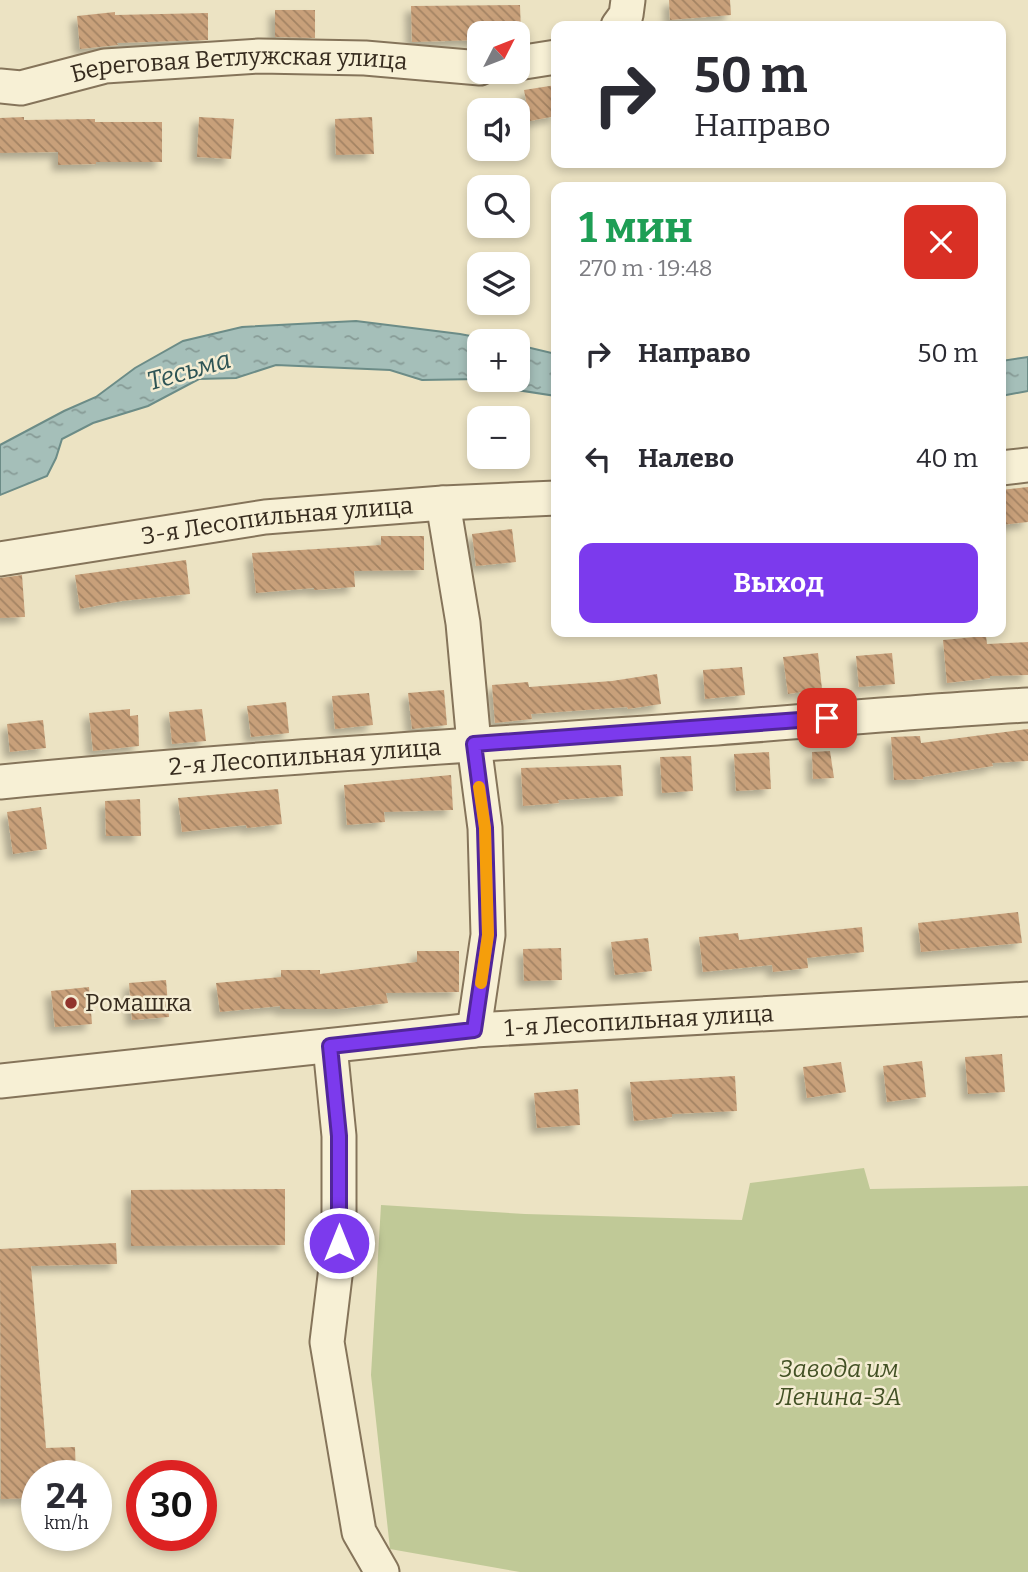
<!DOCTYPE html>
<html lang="ru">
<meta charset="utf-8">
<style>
:root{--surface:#fff;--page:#f7f7f7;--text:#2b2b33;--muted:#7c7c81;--accent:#7c3aed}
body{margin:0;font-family:Bitter,serif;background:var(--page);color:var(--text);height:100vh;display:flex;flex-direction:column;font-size:26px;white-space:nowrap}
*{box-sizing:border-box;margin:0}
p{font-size:23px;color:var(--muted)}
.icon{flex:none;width:38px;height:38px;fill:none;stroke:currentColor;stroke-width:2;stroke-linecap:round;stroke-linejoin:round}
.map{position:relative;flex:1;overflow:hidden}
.drawer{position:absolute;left:551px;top:182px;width:455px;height:455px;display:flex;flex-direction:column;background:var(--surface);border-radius:14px;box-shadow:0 4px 10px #0003}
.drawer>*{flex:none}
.hud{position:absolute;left:551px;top:21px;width:455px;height:147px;border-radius:14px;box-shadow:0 4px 10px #0003;background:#fff;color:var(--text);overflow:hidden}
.needle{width:46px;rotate:48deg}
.buttons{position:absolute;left:467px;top:21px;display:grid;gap:14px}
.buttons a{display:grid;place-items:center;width:63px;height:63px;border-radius:14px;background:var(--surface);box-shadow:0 4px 10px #0003;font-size:35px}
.speed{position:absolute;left:21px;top:1460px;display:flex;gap:14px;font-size:35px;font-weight:700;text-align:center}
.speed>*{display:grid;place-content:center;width:91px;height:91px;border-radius:50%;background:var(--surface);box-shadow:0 4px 10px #0003;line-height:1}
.speed small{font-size:18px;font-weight:400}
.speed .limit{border:10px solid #d22;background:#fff;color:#111}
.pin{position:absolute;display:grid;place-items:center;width:60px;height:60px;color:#fff;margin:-30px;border-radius:14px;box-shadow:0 4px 10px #0006}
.me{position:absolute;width:77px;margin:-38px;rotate:0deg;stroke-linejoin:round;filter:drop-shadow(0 0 5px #0008)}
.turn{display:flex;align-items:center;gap:24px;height:147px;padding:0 28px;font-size:32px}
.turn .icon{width:91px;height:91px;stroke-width:2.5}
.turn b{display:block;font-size:49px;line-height:60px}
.round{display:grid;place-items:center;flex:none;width:74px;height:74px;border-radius:14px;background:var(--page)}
.head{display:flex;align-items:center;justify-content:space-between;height:119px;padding:0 28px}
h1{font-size:42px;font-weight:700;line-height:52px;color:#1e9e55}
.button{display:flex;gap:14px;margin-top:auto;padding:14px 28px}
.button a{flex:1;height:80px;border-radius:14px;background:var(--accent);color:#fff;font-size:28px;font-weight:700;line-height:80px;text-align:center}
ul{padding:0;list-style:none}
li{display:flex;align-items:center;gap:21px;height:105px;padding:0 28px}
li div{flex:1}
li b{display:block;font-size:26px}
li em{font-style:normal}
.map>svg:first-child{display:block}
.garden{fill:#c0c997}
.water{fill:url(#water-ripples);stroke:#6c8c87;stroke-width:2}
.building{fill:url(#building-back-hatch);filter:url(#shadow)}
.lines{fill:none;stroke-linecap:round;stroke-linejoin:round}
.minor-casing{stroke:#85745a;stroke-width:37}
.minor{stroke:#f7f0d5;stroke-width:33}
.route-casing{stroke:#51269a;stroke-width:18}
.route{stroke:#7c3aed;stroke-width:12}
.slow{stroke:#f59e0b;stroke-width:12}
.poi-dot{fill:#91342d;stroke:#f4ecd2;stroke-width:2.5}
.labels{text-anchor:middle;stroke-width:5;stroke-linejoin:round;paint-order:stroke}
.street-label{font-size:24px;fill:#362b1e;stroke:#f4ecd2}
.poi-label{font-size:24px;fill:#362b1e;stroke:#f4ecd2;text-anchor:start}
.park-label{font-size:24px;font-style:italic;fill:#435125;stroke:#f4ecd2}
.water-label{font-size:26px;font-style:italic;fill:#2e5455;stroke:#f4ecd2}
</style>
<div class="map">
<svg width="1028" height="1572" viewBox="0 0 1028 1572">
<defs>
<pattern id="water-ripples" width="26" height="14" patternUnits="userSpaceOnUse" patternTransform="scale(1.75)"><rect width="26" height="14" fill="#a5bfb9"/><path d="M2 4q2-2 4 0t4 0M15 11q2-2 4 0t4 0" fill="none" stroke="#879b96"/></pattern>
<pattern id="building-back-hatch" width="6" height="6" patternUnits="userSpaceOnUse" patternTransform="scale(1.75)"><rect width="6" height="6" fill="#c8a07a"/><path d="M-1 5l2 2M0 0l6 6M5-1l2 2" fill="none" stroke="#a38363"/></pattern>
<filter id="shadow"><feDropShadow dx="-6" dy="6" stdDeviation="3.5" flood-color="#0004"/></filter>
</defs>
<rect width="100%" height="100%" fill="#ece3c3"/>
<path class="garden" d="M864 1168 870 1189 1028 1186V1572H520L390 1549 371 1375 381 1205 525 1214 742 1220 750 1183Z"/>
<g class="water">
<path d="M356 321 460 334 497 341H480L479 379 422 380 390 370 276 365 236 378 199 379 148 406 93 423 62 439 56 458 47 476 0 495V445L64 411 96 397 135 368 183 341 242 327Z"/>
<path d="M518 345 556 354V396L504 388 495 380H518Z"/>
<path d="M1028 357V391L1001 396V361Z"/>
</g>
<g class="building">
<path d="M669 0H730L731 15 670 20Z"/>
<path d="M520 5 521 33H480V40L412 42 411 6Z"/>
<path d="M275 10H315V38L275 37Z"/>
<path d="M115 12V15L208 13V40L117 43 118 45 80 49 77 16Z"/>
<path d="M556 85V116L530 121 524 90Z"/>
<path d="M24 117V120L95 119V122H162V162H96V164L58 165V152L0 153V118Z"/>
<path d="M199 117 234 119 231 159 197 157Z"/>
<path d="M372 117 374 154 336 155 335 119Z"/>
<path d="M1028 487V522L1001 525V490Z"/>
<path d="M512 529 516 562 476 566 472 534Z"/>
<path d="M381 536H424V570L354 571 355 587 314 590V588L256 593 252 553 381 545Z"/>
<path d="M186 560 190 594 122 601 80 609 75 575Z"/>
<path d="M22 575 25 617 0 618V578Z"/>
<path d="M986 636 987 644 1028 642V675L990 676V678L947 683 943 640Z"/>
<path d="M818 653 822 689 788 694 783 657Z"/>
<path d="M892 653 895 684 859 687 856 656Z"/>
<path d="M742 667 745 695 705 699 703 670Z"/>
<path d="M657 674 661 704 628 709 627 707 531 714 532 719 495 723 492 685 528 682 529 687 612 681Z"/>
<path d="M444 690 447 725 412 729 408 693Z"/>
<path d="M369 693 373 725 335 729 332 696Z"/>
<path d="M286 702 289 733 251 737 247 706Z"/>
<path d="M130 709V716L138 715 139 746 93 751 89 713Z"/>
<path d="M202 709 206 741 172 744 169 712Z"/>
<path d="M43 720 46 748 10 752 7 724Z"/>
<path d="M1028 729V761L992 763 993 766 923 777V779L894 780 891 737 920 736 921 743Z"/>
<path d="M830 751 834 778 813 779 812 752Z"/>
<path d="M769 752 771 789 736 791 734 754Z"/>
<path d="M691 756 693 791 662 793 660 757Z"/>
<path d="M621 765 623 796 558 800 559 803 523 806 521 768Z"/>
<path d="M451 775 453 810 384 812 385 822 347 825 344 785Z"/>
<path d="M278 789 282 824 247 828 246 825 182 832 178 798Z"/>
<path d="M140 799 141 836H106L105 801Z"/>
<path d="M41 807 47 849 13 854 7 812Z"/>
<path d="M1018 912 1022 943 921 952 918 923Z"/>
<path d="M862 927 864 952 807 958 808 968 773 972 772 965 703 972 699 937 738 933 739 940Z"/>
<path d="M648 938 652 971 615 975 611 942Z"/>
<path d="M561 948 562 980 524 981 523 949Z"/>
<path d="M417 951H459V992L386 993 388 1003 340 1009H280V1006L220 1012 216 983 281 977V970H320V974L417 962Z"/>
<path d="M166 980 169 1017 132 1020 129 983Z"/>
<path d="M89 987 92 1024 55 1027 51 991Z"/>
<path d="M1002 1054 1005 1092 968 1094 965 1057Z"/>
<path d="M922 1061 926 1097 887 1102 883 1066Z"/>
<path d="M841 1062 846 1092 807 1098 803 1067Z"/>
<path d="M735 1076 737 1111 672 1114V1117L634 1121 630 1082Z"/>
<path d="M578 1089 580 1125 537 1128 534 1093Z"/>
<path d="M285 1189V1245L131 1246V1190Z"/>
<path d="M116 1243 117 1264 31 1266 46 1448 75 1447 76 1475H37V1498L1 1499 0 1249Z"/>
</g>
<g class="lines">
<defs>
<g id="minor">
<path d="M618 26 626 15 628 0"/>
<path d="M518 63 556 57"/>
<path id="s1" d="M0 86 21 88 105 66 259 56 365 58 480 68"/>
<path d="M1001 468 1028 465"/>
<path d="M443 503 463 623 474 744 485 828 488 935 474 1030"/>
<path id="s2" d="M0 559 265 517 443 503 556 498"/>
<path id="s3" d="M0 782C239 759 478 745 717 728 821 720 924 711 1028 705"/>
<path d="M330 1046 339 1136V1243L327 1342 359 1532 382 1572"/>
<path id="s4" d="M0 1081 474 1030 1028 999"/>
</g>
</defs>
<use href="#minor" class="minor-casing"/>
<use href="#minor" class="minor"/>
</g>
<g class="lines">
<defs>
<path id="route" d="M339 1243V1136L330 1046 474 1030 488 935 485 828 474 744 827 718"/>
</defs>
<use href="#route" class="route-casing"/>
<use href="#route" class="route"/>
<path class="slow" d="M479 787 485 828 488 935 481 983"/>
</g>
<circle class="poi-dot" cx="71" cy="1003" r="7"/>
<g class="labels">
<g class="street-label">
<text dy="8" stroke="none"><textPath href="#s1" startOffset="242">Береговая Ветлужская улица</textPath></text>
<text dy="8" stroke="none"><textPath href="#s2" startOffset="280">3-я Лесопильная улица</textPath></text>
<text dy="8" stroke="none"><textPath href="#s3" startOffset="306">2-я Лесопильная улица</textPath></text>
<text dy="8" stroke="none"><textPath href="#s4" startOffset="642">1-я Лесопильная улица</textPath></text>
</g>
<g class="poi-label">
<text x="85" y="1011">Ромашка</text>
</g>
<g class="park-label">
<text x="839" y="1377">Завода им<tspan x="839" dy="28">Ленина-3А</tspan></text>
</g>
<g class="water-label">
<text transform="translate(189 370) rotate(-16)" y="9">Тесьма</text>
</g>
</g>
</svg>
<div class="buttons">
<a><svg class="needle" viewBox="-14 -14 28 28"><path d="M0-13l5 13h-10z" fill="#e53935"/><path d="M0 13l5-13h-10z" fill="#7c7c81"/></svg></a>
<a><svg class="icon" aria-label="sound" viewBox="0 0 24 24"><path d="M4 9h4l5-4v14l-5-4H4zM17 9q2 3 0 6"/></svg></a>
<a><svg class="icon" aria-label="search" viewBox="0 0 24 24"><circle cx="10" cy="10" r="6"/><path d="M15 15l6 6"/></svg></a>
<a><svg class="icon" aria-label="layers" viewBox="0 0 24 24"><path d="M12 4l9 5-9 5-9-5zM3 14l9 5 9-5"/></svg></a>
<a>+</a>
<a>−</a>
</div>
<div class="speed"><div>24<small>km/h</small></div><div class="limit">30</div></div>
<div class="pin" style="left:827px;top:718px;background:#d93025"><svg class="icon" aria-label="arrive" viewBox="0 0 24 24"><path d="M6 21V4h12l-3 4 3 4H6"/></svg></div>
<svg class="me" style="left:339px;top:1243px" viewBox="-20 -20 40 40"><circle r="17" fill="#7c3aed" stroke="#fff" stroke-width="3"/><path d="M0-11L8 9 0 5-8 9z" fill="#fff"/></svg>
<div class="hud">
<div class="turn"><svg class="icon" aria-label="right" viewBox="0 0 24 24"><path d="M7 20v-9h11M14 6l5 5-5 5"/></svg><div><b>50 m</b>Направо</div></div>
</div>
<section class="drawer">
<div class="head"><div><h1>1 мин</h1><p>270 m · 19:48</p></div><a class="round" style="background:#d93025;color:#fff"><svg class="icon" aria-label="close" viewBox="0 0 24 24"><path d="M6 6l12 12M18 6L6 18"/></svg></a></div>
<ul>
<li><svg class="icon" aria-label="right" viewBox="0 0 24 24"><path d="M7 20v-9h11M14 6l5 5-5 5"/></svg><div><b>Направо</b></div><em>50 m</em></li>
<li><svg class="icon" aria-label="left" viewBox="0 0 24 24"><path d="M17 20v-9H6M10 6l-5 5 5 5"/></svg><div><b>Налево</b></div><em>40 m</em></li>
</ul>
<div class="button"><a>Выход</a></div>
</section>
</div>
